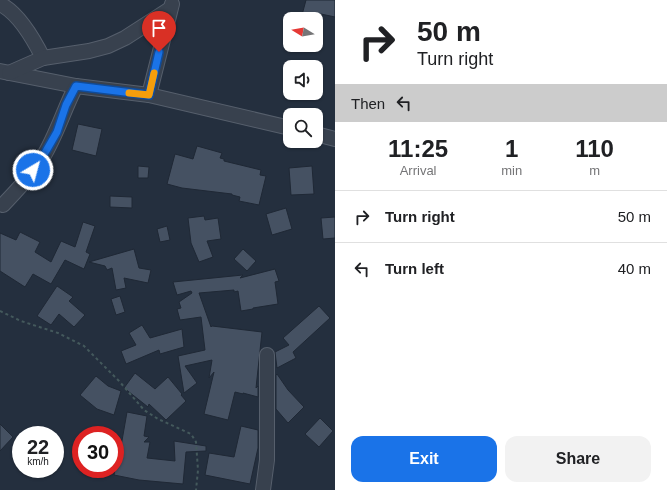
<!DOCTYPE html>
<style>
:root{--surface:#fff;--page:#f2f2f2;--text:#202124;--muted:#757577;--line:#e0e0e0;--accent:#1a73e8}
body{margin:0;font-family:Arial,sans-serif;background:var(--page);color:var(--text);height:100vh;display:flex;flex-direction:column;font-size:15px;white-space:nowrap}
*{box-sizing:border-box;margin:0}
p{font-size:13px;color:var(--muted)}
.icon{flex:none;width:22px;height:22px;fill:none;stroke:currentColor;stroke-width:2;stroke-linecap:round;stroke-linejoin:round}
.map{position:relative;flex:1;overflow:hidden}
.drawer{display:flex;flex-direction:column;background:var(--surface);width:332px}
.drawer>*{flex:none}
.guide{background:#fff;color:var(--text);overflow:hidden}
.needle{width:26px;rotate:281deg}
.tools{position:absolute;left:283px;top:12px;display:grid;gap:8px}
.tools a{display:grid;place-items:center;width:40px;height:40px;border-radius:8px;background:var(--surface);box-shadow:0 1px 3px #0004;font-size:20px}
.speed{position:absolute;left:12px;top:426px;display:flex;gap:8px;font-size:20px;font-weight:700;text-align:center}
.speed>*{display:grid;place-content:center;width:52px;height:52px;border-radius:50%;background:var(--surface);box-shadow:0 1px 3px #0004;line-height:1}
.speed small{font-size:10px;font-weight:400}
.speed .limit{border:6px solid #d22;background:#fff;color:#111}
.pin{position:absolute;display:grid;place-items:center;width:34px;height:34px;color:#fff;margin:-41px -17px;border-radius:50% 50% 50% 0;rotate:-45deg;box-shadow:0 0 4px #0007}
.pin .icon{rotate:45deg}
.me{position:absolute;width:44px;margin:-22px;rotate:37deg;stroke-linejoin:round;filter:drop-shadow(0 0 3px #0008)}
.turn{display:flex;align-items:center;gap:14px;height:84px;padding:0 16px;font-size:18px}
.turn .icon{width:52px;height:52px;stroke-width:2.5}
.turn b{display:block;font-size:28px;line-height:34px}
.then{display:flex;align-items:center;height:38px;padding:0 16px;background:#0003;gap:8px;font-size:15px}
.eta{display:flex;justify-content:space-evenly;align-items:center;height:68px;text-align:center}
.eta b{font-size:24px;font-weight:800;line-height:28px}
.cta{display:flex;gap:8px;margin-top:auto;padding:8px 16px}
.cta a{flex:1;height:46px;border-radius:12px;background:var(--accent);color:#fff;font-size:16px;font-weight:800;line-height:46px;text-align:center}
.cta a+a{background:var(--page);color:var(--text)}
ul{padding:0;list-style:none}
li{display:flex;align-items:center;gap:12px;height:52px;padding:0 16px;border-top:1px solid var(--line)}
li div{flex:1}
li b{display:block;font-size:15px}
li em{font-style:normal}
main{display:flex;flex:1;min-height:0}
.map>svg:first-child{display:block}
.building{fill:#455162;stroke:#1f2835}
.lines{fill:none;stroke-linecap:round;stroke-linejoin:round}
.street-casing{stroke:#565f6c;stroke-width:16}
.path{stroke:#44595c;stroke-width:2;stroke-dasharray:3 3;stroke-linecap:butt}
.street{stroke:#38414e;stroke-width:14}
.route-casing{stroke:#114b97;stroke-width:10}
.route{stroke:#1a73e8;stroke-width:7}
.slow{stroke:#f59e0b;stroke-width:7}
</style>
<main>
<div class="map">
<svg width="335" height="490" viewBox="0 0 335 490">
<rect width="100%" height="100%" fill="#242f3e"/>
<g class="building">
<path d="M306 0H335V17L321 14 319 19 302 15Z"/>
<path d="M78 124 102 129 96 156 72 150Z"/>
<path d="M197 146 222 153 220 158 224 159V161L261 170 260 175 266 176 259 205 239 201 240 197 232 195V194L182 188 167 184 175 154 193 159Z"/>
<path d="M138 166 149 167 148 178H138Z"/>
<path d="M312 166 314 194 291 195 289 168Z"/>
<path d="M110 196 132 197V208L110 207Z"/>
<path d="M286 208 292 229 272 235 266 214Z"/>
<path d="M204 216 205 220 218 218 221 239 207 241 213 257 199 262 191 243 188 218Z"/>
<path d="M335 217V238L323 239 321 218Z"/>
<path d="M83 222 95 226 86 252 90 254 84 269 65 260 51 284 33 274 25 287 0 271V233L16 240 20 232 40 242 35 252 51 262 61 241 75 247Z"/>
<path d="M167 226 170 240 160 242 157 229Z"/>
<path d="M134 249 139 268 151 270 148 283 124 278 126 288 116 290 112 268 107 270 105 266 89 262Z"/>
<path d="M243 249 256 261 247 271 234 259Z"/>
<path d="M275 269 279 281 275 282 278 304 253 308V309L241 311 238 291 234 292V290L199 293 211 327 212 326 262 332 256 388 258 386V397L243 393V394L235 392 228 420 204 414 214 372 209 378 212 360 185 366 197 383 184 393 178 356 205 350 201 317 180 320 177 309 181 308 179 302 192 293 191 291 177 295 173 282 243 275 240 278Z"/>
<path d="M57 286 73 297 69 301 85 315 74 327 59 314 51 325 37 316Z"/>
<path d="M120 296 125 312 116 315 111 299Z"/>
<path d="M319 306 330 318 293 352 296 358 277 368 275 352 289 345 283 338Z"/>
<path d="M142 325 150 338 182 329 184 347 160 354 159 350 126 364 121 351 136 345 129 333Z"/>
<path d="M135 373 155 389 168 377 182 394 181 395 186 401 166 420 149 404 148 407 124 388Z"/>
<path d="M277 374 288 390 304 407 288 423 276 409V375Z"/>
<path d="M96 376 108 386 121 391 114 415 97 409 80 395Z"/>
<path d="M127 412 147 416 144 436 149 437 144 442H150L147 458 175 461 174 441 206 446V451L186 452 183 484 139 480 114 475 118 452H120Z"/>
<path d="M320 418 333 431 319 447 305 434Z"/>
<path d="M0 424 13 437 0 451Z"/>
<path d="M241 426 258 430V448L250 484 205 475 209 453 234 457Z"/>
</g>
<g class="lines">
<defs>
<g id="street">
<path d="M0 4C19 13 34 40 43 58"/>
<path d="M0 71 76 86 149 95 290 128"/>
<path d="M9 73 43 58 89 51 108 46 125 38 170 9"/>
<path d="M149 95 172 4"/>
<path d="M316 134 335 139"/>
<path d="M3 205C17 190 33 174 43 157 57 134 64 109 76 86"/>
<path d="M263 490 267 460V355"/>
</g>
</defs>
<use href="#street" class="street-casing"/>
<path class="path" d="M0 311 21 321 58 333 84 346 119 381 144 410 158 419 191 434 196 442 198 470 196 490"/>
<use href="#street" class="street"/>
</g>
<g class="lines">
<defs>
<path id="route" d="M33 170 42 158 57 132 66 105 76 86 149 95 159 52"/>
</defs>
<use href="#route" class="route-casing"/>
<use href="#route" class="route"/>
<path class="slow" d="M129 93 149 95 154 73"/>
</g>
</svg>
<div class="tools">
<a><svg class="needle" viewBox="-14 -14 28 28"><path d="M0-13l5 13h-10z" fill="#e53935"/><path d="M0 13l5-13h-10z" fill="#757577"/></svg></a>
<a><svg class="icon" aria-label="sound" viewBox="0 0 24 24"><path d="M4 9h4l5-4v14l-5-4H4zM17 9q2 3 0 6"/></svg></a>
<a><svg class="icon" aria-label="search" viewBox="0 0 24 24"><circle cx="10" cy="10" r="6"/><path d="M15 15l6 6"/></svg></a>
</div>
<div class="speed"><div>22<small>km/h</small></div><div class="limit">30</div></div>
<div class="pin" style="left:159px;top:52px;background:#d93025"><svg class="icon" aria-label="arrive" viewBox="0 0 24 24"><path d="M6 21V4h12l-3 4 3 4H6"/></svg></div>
<svg class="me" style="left:33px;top:170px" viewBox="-20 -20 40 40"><circle r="17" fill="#1a73e8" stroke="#fff" stroke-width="3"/><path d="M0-11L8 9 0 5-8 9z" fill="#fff"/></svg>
</div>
<section class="drawer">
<div class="guide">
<div class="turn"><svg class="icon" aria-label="right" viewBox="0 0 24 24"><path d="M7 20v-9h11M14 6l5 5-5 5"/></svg><div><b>50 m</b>Turn right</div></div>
<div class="then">Then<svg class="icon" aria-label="left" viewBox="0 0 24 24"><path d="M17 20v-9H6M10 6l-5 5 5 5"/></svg></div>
</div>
<div class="eta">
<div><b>11:25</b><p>Arrival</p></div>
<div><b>1</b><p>min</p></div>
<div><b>110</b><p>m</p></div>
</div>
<ul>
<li><svg class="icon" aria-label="right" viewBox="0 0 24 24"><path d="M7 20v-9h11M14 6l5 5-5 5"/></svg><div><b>Turn right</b></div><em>50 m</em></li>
<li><svg class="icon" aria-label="left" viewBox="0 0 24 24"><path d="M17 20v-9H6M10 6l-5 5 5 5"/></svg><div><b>Turn left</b></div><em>40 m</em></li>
</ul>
<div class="cta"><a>Exit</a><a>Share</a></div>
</section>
</main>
